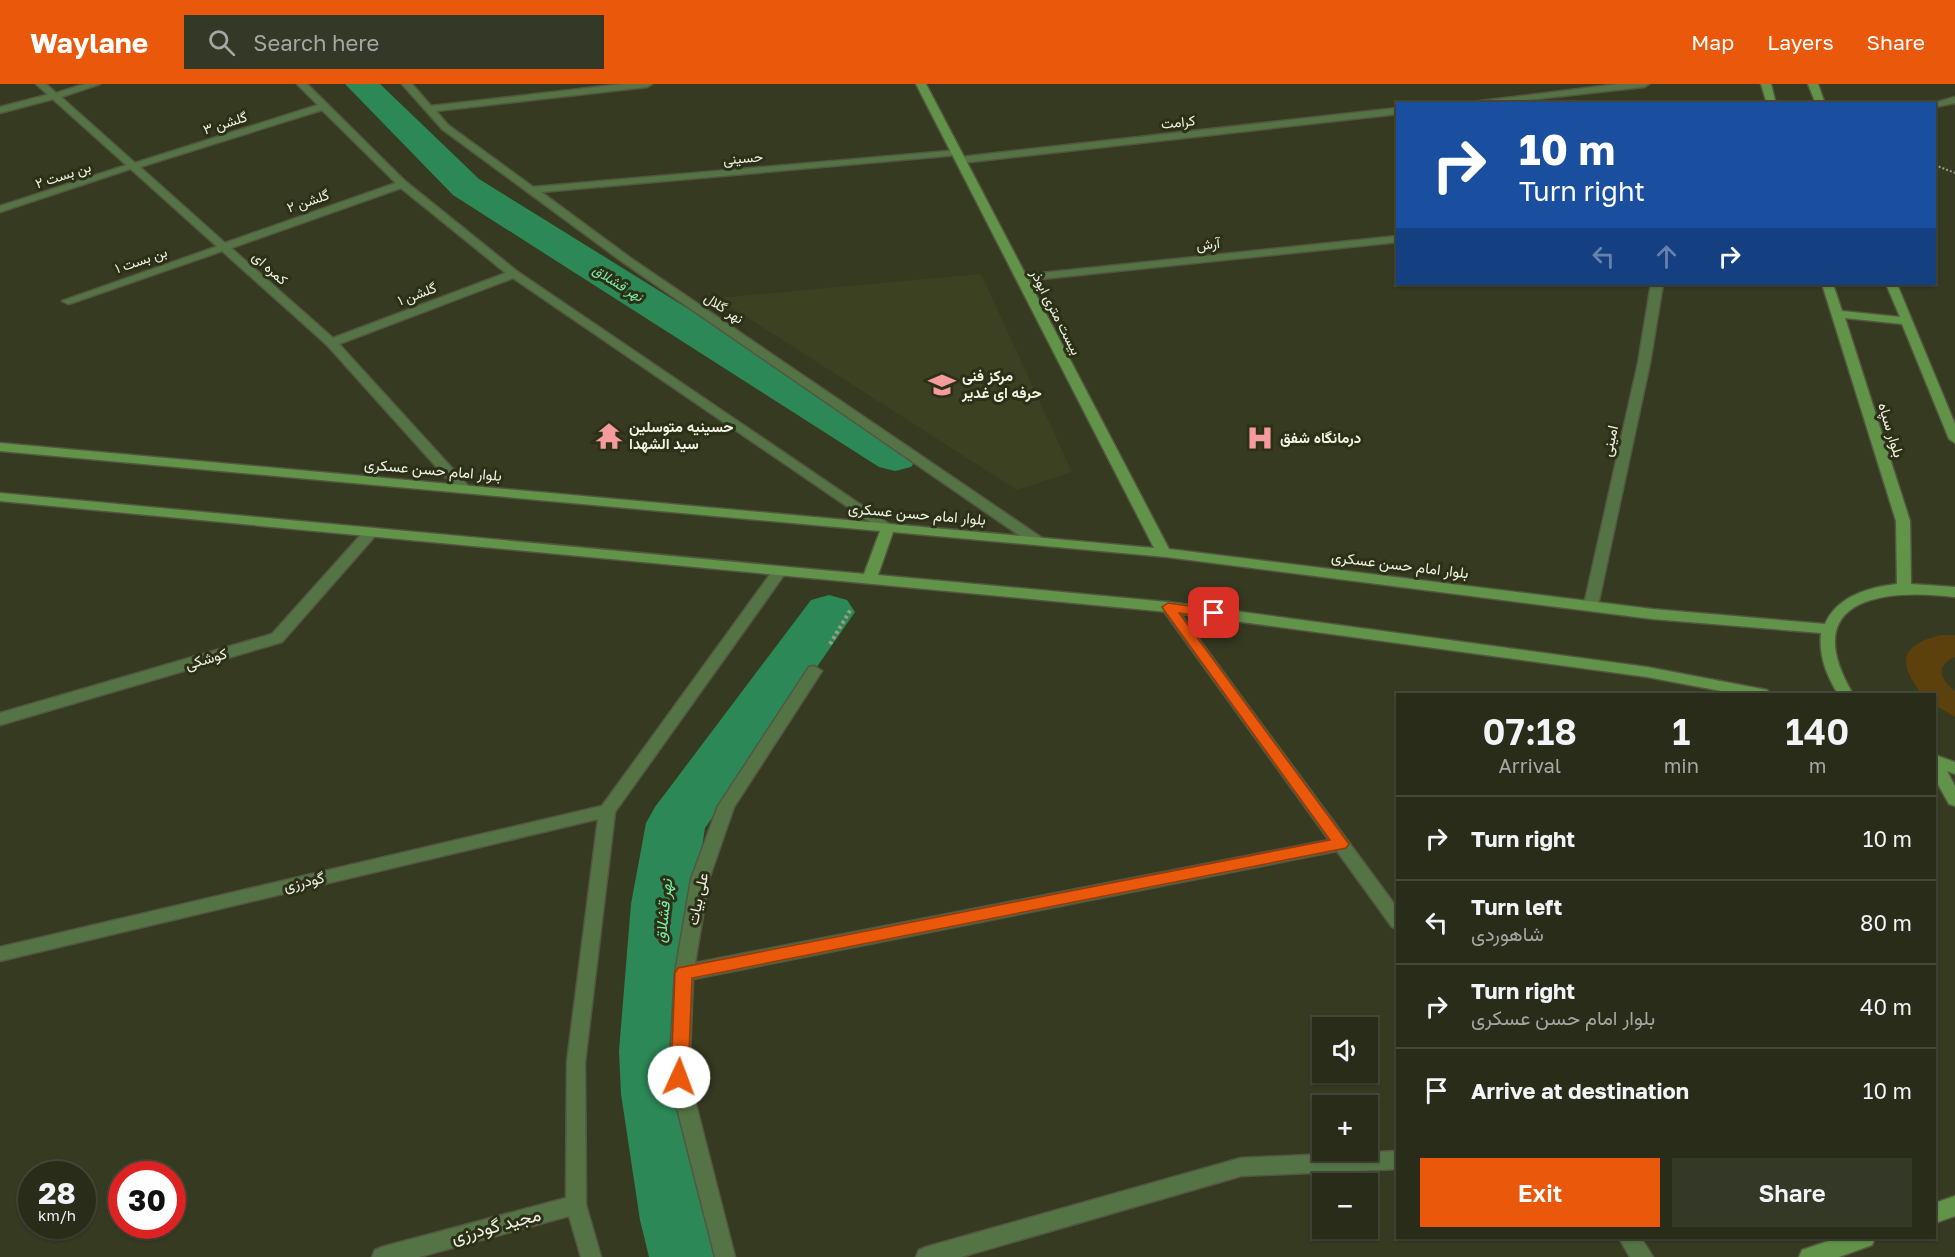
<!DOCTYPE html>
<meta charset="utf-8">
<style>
:root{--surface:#282c19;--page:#343826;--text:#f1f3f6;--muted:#a5a7a2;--line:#444838;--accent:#ea580c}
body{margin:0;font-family:"Golos Text",Vazirmatn,sans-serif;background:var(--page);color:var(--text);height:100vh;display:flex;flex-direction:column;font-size:22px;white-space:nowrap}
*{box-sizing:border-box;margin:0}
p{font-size:20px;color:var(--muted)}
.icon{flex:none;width:33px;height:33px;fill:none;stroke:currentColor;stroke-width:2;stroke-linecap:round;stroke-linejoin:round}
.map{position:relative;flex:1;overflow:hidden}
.drawer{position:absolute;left:1396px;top:609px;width:540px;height:546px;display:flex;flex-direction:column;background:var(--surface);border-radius:0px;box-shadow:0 2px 4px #0004,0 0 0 2px var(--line)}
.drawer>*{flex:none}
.banner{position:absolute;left:1396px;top:18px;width:540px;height:183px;border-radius:0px;box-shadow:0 2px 4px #0004,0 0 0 2px var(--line);background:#1a4fa0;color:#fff;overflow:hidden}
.buttons{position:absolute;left:1312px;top:933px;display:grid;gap:12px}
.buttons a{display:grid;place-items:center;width:66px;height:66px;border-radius:0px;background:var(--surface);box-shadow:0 2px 4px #0004,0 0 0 2px var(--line);font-size:30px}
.speed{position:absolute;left:18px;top:1077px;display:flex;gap:12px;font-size:30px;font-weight:700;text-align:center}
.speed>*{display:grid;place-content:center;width:78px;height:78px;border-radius:50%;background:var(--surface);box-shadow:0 2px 4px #0004,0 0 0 2px var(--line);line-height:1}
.speed small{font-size:15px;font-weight:400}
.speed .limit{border:9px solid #d22;background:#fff;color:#111}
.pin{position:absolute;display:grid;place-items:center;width:51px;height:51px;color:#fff;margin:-26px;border-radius:12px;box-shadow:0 3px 9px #0006}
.me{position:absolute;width:66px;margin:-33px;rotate:2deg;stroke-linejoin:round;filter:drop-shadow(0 0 4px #0008)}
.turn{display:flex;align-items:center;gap:21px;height:126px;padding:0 24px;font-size:27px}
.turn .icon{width:78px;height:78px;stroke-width:2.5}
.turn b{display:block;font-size:42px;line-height:51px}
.lanes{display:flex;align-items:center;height:57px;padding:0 24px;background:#0003;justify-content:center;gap:30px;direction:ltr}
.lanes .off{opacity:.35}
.eta{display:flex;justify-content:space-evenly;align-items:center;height:102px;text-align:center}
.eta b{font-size:36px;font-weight:600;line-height:42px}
.button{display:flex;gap:12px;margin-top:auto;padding:12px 24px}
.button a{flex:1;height:69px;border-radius:0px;background:var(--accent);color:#fff;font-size:24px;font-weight:600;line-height:69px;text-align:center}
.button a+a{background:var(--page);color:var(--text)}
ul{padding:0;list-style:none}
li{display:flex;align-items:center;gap:18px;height:84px;padding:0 24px;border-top:2px solid var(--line)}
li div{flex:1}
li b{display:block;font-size:22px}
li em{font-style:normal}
header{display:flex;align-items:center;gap:36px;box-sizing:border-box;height:84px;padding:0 30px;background:var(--accent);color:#fff}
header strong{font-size:28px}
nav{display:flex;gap:33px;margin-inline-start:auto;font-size:21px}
.search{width:420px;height:54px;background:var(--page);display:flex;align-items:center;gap:15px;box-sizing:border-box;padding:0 21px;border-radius:0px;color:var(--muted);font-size:22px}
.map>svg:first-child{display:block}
.built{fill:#3c4221}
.green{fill:#5d410d}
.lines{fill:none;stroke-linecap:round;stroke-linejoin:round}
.canal{fill:#2c8957;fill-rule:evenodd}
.lane-casing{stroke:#535740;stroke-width:3}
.street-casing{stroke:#535740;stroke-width:3}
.secondary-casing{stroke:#535740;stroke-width:3}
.path-far1{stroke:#989c88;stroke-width:2;stroke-dasharray:2 2;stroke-linecap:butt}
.path{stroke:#989c88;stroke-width:4;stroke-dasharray:3 3;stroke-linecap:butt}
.lane{fill:#547445;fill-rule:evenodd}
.street{fill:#547445;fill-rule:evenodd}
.secondary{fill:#619448;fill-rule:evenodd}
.route{fill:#ea580c;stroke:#983908;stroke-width:1.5}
.labels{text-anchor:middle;stroke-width:6;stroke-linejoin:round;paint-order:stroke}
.far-street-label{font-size:14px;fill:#eef2e2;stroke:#2c3017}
.far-water-label{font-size:14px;font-style:italic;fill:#77eea8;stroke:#2c3017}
.poi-label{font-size:15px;font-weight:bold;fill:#eef2e2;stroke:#2c3017;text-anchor:start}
.street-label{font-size:15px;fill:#eef2e2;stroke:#2c3017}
.water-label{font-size:16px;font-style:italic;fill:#77eea8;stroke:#2c3017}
.near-street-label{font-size:18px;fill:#eef2e2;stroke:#2c3017}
</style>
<header>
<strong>Waylane</strong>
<div class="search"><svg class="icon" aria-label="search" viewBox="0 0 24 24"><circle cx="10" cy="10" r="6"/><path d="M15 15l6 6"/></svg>Search here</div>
<nav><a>Map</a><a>Layers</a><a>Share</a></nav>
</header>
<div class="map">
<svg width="1955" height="1173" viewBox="0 0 1955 1173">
<rect width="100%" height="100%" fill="#363a21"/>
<path class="built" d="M981 190 1072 388 1017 406 717 214Z"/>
<path class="green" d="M1941 551H1955V573C1935 581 1940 596 1955 607V633L1935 621V610H1922C1897 578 1900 561 1941 551Z"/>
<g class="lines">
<g class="canal">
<path d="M345 0H380L479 95 911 363 918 373 911 383 895 387 879 383 453 111Z"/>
<path d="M829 511 847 516 855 528 705 744 693 820 687 967 691 1010 714 1136 725 1173H649L640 1136 621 1010 619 967 631 820 646 739 655 723 811 516Z"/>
</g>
<defs>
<g id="lane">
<path d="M54 9 57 10V14L0 29V23Z"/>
<path d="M130 80 139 82 0 128V122Z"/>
<path d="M224 160 229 163 228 165 72 219 68 220 62 217Z"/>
</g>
<g id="street">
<path d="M36 0H46L56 9 85 0H100L61 13 135 79 318 21 297 0H307L405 97 518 188 895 444 893 447H883L513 194 339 260 471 405 464 409 459 408 327 261ZM322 26 396 99 225 159 140 83ZM401 104 506 189 333 254 231 164Z"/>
<path d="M402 0H412L431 22 623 0H652L647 3 436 27 448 41 533 103 960 66V70L957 71 541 108 632 175 1042 454 1044 457 1042 460H1032L624 179 442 45Z"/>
<path d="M1619 0H1649L1644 3 1490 20H1456Z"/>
<path d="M1955 13V19L1935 23V20H1931Z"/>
<path d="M1398 24V30L961 79 956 76 961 73Z"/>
<path d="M1398 152V158L1022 197 1016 194 1022 191Z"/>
<path d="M1651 200H1663L1650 279 1598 521 1591 526 1584 521 1638 279Z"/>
<path d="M371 444 378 448 376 451 282 558 0 641V629L272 550 366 445Z"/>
<path d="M779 483 786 488 784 491 615 728 585 978 586 1121 601 1173H581L569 1132 419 1173H372L375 1166 382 1163 566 1114 567 978 598 735 0 877V863L602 722 774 485Z"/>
<path d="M1168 518 1173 520 1398 825V845L1392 843 1337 767 693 895 689 993 735 1173H715L669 993 675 889 691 795 718 722 809 583 814 582 822 587 734 723 709 795 695 879 1329 756 1163 526 1161 523 1163 520Z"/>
<path d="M1398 1067V1085L1241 1092 961 1173H916L919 1166 926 1163 1241 1074Z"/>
<path d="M1619 1154H1641L1653 1173H1630Z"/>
</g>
<g id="secondary">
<path d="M916 0H926L1169 465 1652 525 1825 540C1837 512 1870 503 1897 500L1896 437 1822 200H1833L1842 227 1900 233 1886 200H1897L1955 340V359L1949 355 1902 240 1845 234 1910 437 1911 500 1955 503V513C1882 504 1797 515 1853 610H1838C1826 590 1819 573 1821 549L1652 535 1166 473 893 448 878 491 1168 518 1647 583 1762 605 1767 606 1770 610H1737L1647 593 1168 528 0 417V409L864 490 880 447 0 367V359L1154 464Z"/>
<path d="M1761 0H1771L1776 20H1767Z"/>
<path d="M1808 0H1818L1825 20H1816Z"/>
<path d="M1935 671 1955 678V690L1947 687 1955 702V722L1949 720 1935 695Z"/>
<path d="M1955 1112V1132L1935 1139V1119Z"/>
<path d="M1837 1154H1875L1872 1161 1839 1173H1799L1802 1166Z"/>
</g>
</defs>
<use href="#lane" class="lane-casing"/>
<use href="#street" class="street-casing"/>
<use href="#secondary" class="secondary-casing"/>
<path class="path-far1" d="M1935 81 1955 89"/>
<path class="path" d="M830 560 851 525"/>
<use href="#lane" class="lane"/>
<use href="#street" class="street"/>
<use href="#secondary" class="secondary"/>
</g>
<path class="route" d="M1168 519 1218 526 1220 529 1218 532 1214 534 1179 529 1346 756 1349 760 1346 764 692 894 688 993 685 998 679 1000 673 998 671 993 675 889 678 884 1330 756 1164 526 1162 523Z"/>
<defs>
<symbol id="school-bare" viewBox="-9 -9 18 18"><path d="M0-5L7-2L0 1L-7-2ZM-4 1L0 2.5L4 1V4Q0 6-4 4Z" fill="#f59b9b" stroke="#2c3017" stroke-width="2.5" paint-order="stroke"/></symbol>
<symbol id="temple-bare" viewBox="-9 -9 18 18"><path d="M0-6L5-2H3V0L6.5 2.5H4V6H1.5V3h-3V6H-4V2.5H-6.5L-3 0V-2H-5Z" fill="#f59b9b" stroke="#2c3017" stroke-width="2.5" paint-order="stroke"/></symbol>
<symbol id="hospital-bare" viewBox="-9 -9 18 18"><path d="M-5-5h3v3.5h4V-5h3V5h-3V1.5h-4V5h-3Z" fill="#f59b9b" stroke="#2c3017" stroke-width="2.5" paint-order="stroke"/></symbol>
</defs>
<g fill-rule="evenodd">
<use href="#school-bare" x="923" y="282" width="38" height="38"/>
<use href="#temple-bare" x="590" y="333" width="38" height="38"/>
<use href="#hospital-bare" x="1241" y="335" width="38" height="38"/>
</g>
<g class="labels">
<g class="far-street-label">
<text transform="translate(1178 38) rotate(-6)" y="5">کرامت</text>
<text transform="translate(225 39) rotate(-18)" y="5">گلشن ۳</text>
<text transform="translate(743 74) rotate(-5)" y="5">حسینی</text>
<text transform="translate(63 91) rotate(-18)" y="5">بن بست ۲</text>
<text transform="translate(308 117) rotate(-19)" y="5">گلشن ۲</text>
<text transform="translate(1208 160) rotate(-6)" y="5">آرش</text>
<text transform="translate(141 176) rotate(-19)" y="5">بن بست ۱</text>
<text transform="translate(270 184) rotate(42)" y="5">کمره ای</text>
<text transform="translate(417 210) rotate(-21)" y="5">گلشن ۱</text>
<text transform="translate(724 224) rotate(34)" y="5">نهر گلال</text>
<text transform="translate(1056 228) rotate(63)" y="5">بیست متری ابوذر</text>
</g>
<g class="far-water-label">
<text transform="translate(618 199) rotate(32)" y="5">نهر قشلاق</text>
</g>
<g class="poi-label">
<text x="962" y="297">مرکز فنی<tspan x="962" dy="17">حرفه ای غدیر</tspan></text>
<text x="629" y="348">حسینیه متوسلین<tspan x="629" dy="17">سید الشهدا</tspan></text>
<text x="1280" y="359">درمانگاه شفق</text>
</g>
<g class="street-label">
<text transform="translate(1891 346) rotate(73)" y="5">بلوار سپاه</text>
<text transform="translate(1610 357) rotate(-78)" y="5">امینی</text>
<text transform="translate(433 386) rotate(5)" y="5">بلوار امام حسن عسکری</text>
<text transform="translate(917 430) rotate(5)" y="5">بلوار امام حسن عسکری</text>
<text transform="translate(1400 481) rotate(7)" y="5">بلوار امام حسن عسکری</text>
<text transform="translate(206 575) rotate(-16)" y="5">کوشکی</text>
<text transform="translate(304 798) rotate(-13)" y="5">گودرزی</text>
<text transform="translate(698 815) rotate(-78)" y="5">علی بیات</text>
</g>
<g class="water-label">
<text transform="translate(663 827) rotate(-84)" y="6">نهر قشلاق</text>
</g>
<g class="near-street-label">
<text transform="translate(496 1142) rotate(-15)" y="6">مجید گودرزی</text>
</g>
</g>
</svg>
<div class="buttons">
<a><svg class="icon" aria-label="sound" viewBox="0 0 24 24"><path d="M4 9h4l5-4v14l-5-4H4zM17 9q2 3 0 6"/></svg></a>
<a>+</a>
<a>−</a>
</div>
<div class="speed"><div>28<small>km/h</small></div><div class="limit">30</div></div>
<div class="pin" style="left:1214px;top:529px;background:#d93025"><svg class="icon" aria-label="arrive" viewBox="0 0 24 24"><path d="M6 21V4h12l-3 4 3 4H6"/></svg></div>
<svg class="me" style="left:679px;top:993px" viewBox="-20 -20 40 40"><circle r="19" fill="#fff"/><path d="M0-13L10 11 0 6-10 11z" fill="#ea580c"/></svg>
<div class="banner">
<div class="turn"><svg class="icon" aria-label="right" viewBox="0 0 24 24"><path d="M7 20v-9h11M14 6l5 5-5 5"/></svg><div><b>10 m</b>Turn right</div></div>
<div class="lanes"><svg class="icon off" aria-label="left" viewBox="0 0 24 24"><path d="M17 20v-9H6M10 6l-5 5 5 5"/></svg><svg class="icon off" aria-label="ahead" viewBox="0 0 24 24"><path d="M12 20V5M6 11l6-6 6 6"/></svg><svg class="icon" aria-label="right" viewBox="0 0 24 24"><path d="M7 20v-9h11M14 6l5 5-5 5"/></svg></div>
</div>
<section class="drawer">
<div class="eta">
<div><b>07:18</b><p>Arrival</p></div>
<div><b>1</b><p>min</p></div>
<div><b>140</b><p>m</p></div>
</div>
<ul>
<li><svg class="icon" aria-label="right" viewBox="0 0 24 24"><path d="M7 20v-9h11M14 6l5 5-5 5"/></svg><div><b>Turn right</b></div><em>10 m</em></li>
<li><svg class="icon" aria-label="left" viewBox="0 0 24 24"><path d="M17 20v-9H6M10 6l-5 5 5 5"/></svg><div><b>Turn left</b><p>شاهوردی</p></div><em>80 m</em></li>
<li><svg class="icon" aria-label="right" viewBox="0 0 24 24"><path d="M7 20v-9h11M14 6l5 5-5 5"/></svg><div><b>Turn right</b><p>بلوار امام حسن عسکری</p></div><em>40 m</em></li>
<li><svg class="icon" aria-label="arrive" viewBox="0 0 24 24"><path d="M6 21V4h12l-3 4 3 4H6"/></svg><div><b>Arrive at destination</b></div><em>10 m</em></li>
</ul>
<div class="button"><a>Exit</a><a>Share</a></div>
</section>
</div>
